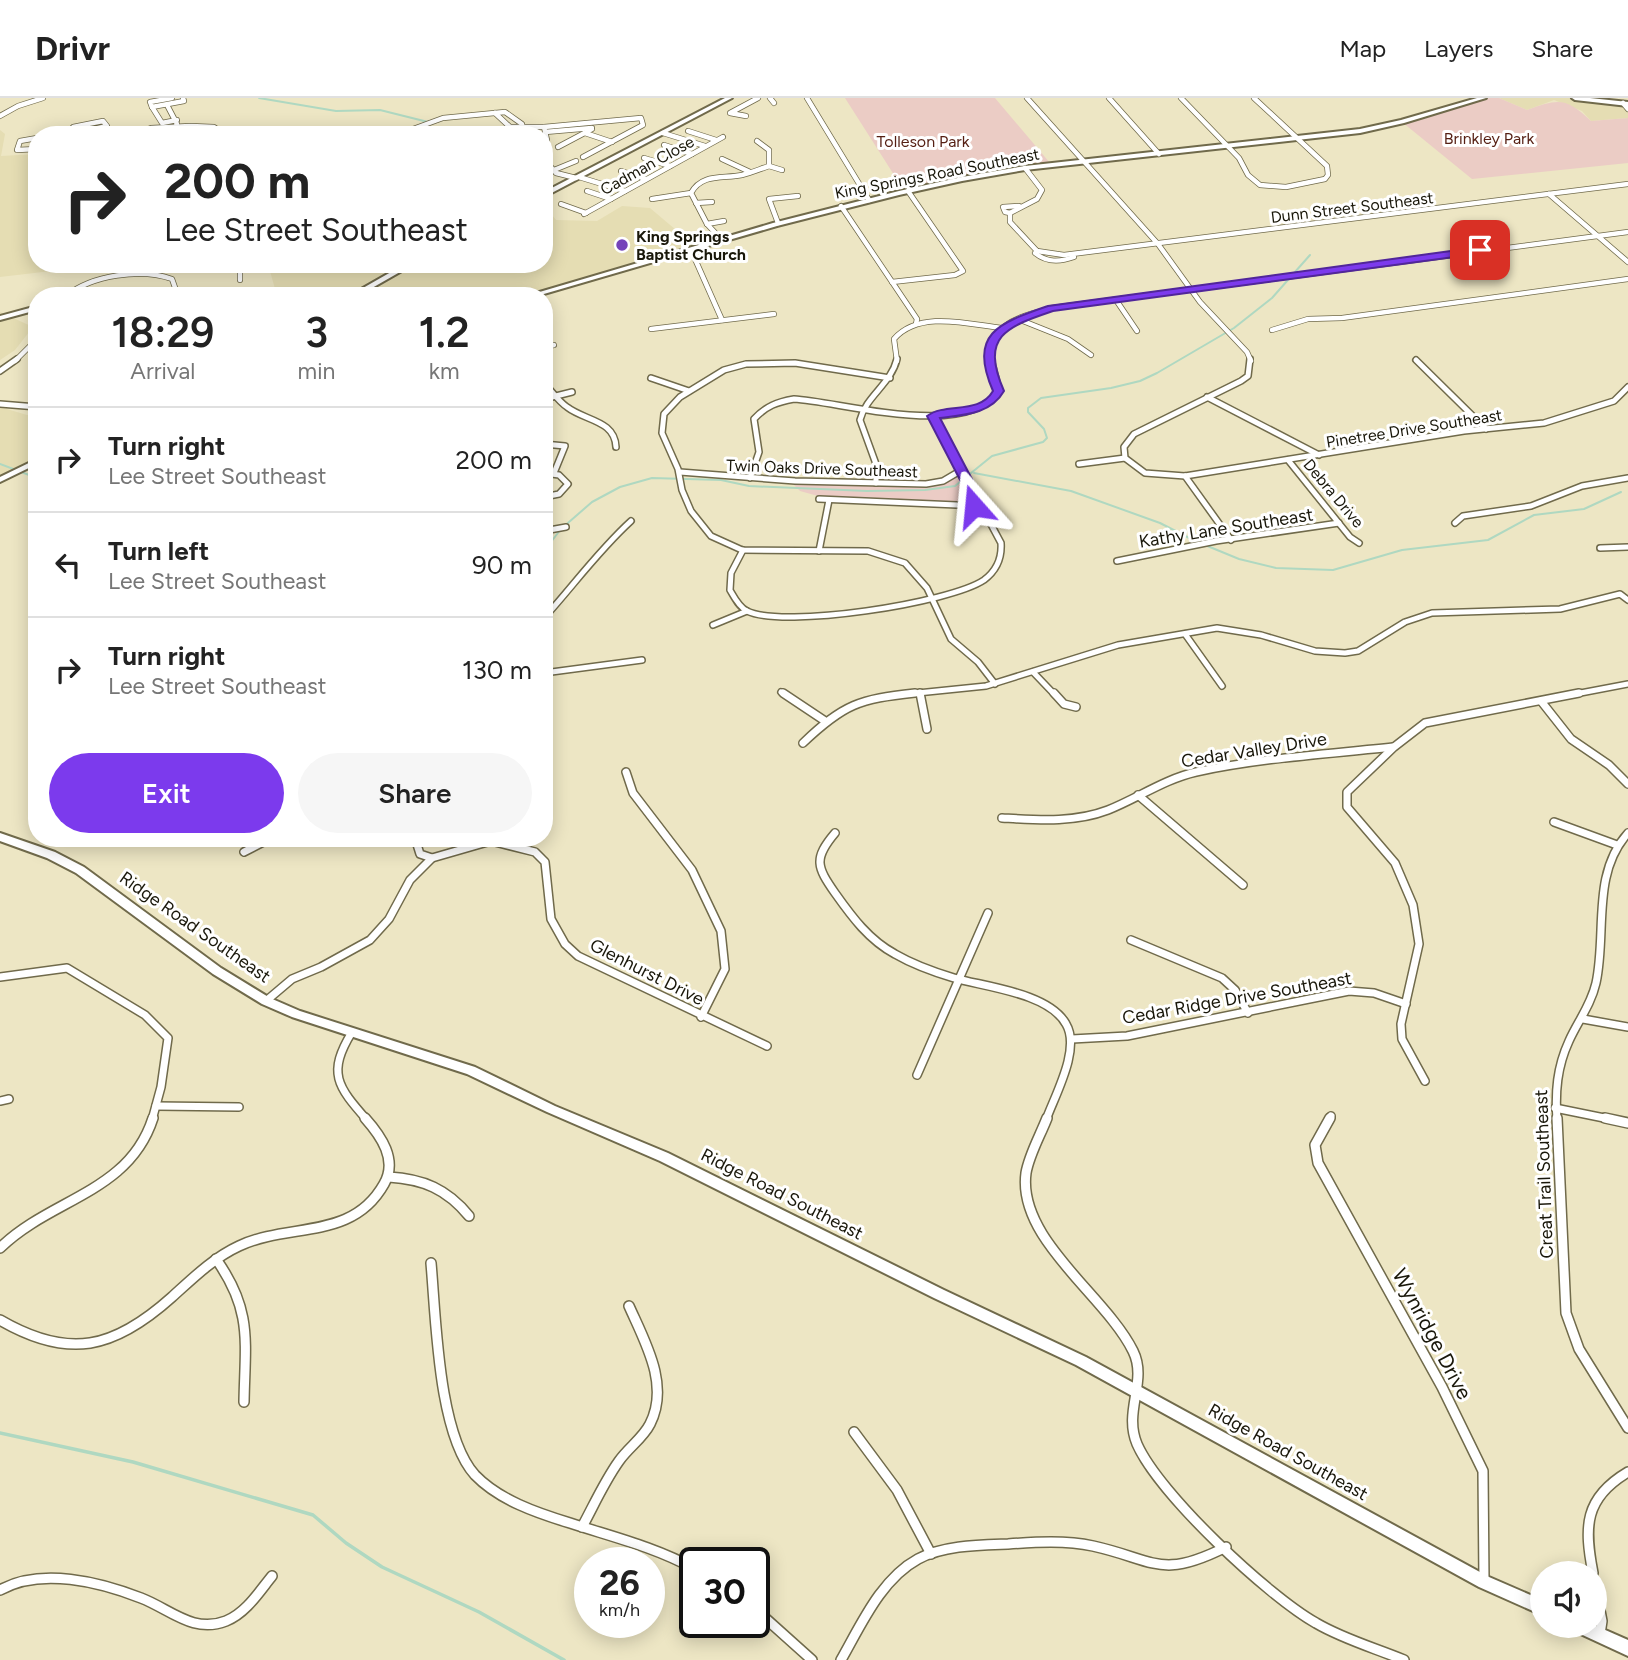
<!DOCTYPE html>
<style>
:root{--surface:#fff;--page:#f6f6f6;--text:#222;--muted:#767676;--line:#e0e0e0;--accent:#7c3aed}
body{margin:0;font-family:Figtree,sans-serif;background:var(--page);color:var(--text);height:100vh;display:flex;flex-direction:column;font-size:26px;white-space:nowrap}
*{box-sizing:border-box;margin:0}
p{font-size:23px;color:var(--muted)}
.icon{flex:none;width:38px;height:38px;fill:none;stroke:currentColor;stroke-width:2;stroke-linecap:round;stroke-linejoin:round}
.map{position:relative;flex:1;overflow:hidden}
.panel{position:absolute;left:28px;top:189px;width:525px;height:560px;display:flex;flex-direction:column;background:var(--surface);border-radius:28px;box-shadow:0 4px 18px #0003}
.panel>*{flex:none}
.banner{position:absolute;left:28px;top:28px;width:525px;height:147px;border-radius:28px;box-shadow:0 4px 18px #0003;background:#fff;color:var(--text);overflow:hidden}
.tools{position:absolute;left:1530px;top:1463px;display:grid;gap:14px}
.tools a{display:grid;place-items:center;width:77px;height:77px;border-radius:50%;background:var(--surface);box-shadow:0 4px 18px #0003;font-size:35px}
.speed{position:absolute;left:574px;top:1449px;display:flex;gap:14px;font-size:35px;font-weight:700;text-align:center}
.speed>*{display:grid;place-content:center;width:91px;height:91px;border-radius:50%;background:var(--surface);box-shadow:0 4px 18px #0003;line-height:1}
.speed small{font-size:18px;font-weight:400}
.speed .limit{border:4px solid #111;border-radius:10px;background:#fff;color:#111}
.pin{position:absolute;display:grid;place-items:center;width:60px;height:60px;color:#fff;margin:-30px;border-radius:14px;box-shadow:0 4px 10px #0006}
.me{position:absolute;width:77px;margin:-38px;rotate:342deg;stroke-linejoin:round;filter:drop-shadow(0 0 5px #0008)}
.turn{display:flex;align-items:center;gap:24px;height:147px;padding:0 21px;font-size:32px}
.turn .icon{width:91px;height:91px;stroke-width:2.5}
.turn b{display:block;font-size:49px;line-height:60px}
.eta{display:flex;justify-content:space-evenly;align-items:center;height:119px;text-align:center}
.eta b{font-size:42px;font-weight:600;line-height:49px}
.primary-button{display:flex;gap:14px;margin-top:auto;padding:14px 21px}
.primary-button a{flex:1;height:80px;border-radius:42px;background:var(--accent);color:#fff;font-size:28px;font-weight:600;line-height:80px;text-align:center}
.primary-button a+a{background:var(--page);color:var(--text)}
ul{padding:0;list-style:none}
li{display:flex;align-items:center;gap:21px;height:105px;padding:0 21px;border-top:2px solid var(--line)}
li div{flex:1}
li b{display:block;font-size:26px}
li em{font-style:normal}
header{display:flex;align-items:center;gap:42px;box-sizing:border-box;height:98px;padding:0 35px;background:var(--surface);border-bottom:2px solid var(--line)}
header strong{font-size:33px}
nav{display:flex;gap:38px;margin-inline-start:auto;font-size:24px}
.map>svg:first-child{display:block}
.built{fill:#e5ddb3}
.green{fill:#ebccc5}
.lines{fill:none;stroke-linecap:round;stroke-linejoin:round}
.stream-far1{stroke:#afd8c1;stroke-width:2}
.stream{stroke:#afd8c1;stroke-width:3.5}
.street-far3-casing{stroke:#706a4b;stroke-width:6}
.street-far2-casing{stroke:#706a4b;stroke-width:8}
.street-far1-casing{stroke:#706a4b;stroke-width:10}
.street-casing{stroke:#706a4b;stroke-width:12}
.secondary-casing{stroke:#706a4b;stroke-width:4}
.primary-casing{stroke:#706a4b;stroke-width:4}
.street-far3{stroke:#fff;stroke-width:4.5}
.street-far2{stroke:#fff;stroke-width:5}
.street-far1{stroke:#fff;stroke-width:7}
.street{stroke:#fff;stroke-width:9}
.secondary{fill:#fff;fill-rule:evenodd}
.primary{fill:#fff;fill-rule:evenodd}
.route{fill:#7c3aed;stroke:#51269a;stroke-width:2}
.poi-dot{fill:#7543ba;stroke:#fff;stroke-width:2.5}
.labels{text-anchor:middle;stroke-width:6;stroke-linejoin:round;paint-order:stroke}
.far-park-label{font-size:16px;fill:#551f13;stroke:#fff}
.far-street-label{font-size:16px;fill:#19170a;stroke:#fff}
.far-poi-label{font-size:16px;font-weight:bold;fill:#19170a;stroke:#fff;text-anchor:start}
.street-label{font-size:18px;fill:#19170a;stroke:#fff}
.near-street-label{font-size:21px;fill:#19170a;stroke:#fff}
</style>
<header>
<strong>Drivr</strong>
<nav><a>Map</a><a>Layers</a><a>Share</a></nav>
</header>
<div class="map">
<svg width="1628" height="1562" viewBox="0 0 1628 1562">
<rect width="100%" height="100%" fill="#ede6c4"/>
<g class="built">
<path d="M1499 0H1604L1628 3V20L1591 23 1582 13 1554 2 1527 12Z"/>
<path d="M0 32 5 36 1 58 37 56V166H111L0 179Z"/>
<path d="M544 107 556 122 597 123 622 108 650 110 695 148 526 198H277L268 166H544Z"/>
<path d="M0 214 33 229 15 252 0 262Z"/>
<path d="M0 309 27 317 37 316V361L0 380Z"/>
</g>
<g class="green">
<path d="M845 0H995L1050 65 1007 70 903 91Z"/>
<path d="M1483 0H1499L1527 12C1560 0 1566 0 1591 23L1628 20V65L1472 81 1402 24Z"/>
<path d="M957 378 973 406 818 398 800 393 792 385 925 389 942 386Z"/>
</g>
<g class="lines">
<g class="stream-far1">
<path d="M259 0 336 13 380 12 428 24"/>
<path d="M0 366 37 380"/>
<path d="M974 375 1071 393 1160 425 1199 445"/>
<path d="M1205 447 1239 461 1276 470 1333 472 1402 452 1488 442 1534 417 1584 411 1621 394"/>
<path d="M544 453 561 431 592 404 620 389 652 380 721 382 749 388 867 393 925 392 955 388 992 358 1043 344 1047 340 1044 331 1028 314V310L1041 300 1111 290 1140 283 1157 275 1234 230 1272 200 1310 157"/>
</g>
<path class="stream" d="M0 1335 133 1364 313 1417 346 1445 382 1469 479 1514 564 1562"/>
<defs>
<g id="street-far3">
<path d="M770 0 774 5"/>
<path d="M807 0 869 102"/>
<path d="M1027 0 1158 146 1200 204 1247 254 1251 263"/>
<path d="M1109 0 1159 56"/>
<path d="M1181 0 1239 60 1248 77 1260 87 1286 89 1325 81 1328 77 1327 68 1254 0"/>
<path d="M1623 5 1628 11"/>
<path d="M167 7 177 26 171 37"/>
<path d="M152 9 184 3 183 0"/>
<path d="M152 9 162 25 177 22"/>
<path d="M152 9 150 4 172 0"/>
<path d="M495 15 510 29H544L547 42 544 46"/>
<path d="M0 18 18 8 43 0"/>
<path d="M746 18 730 15 758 0"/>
<path d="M103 23 107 28 77 35 73 29Z"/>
<path d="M191 28 214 29 217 31 209 36 185 34Z"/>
<path d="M544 29 641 20 643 27 583 59"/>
<path d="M688 33 716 42"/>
<path d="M545 34 592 30"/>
<path d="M160 35 173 34"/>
<path d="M585 35 612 44"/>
<path d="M663 35 705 48"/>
<path d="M134 37 151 30 190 28"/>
<path d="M385 37 393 33 406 37"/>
<path d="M416 37 411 34 413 31 443 20 505 14 522 26V29"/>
<path d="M37 40 20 43 17 52 37 51"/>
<path d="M664 47 692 56"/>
<path d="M558 49 592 31"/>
<path d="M644 60 670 68"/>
<path d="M544 61 556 75 576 80"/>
<path d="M722 61 750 74"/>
<path d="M769 68 782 72"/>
<path d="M1025 70 1042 92 1037 101 1010 115V124L1037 153 1064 157 1628 86"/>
<path d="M554 72 576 63"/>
<path d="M621 73 646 81"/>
<path d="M579 79 625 93"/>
<path d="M587 93 611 101"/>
<path d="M1549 96 1628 164"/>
<path d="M652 101 691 95"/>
<path d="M696 105 712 104"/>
<path d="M561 106 586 115"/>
<path d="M841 108 917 221 916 226"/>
<path d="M1010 115 1005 114 1003 109 1019 108"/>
<path d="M584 116 723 39"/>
<path d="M778 125 769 101 798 98"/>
<path d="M707 126 724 123"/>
<path d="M721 141 707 126 691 95C702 75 723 81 742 77 751 75 760 71 769 68V52L757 43"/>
<path d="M691 152 722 222"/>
<path d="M1037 153 1035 155C1047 165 1060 164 1074 159"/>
<path d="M240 166V182"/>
<path d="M892 184 955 177 963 173 908 93"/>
<path d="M66 198C92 177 141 170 172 181L178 198"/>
<path d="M1116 202 1137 233"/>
<path d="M1018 221 1068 241 1091 257"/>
<path d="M651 231 774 216"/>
<path d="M1272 232 1308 221 1342 220 1628 181"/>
<path d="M544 250 554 247"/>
<path d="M15 263 37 241"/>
<path d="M897 263 894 241C919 212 968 226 1001 230"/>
<path d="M991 263C985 226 1023 218 1051 210L1628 134"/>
</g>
<g id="street-far2">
<path d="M1250 261 1248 278 1241 283 1134 336 1124 349 1125 360 1145 375 1185 378 1464 333 1544 325 1614 303 1628 289"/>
<path d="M1416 262 1486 331"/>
<path d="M0 273 17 261"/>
<path d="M651 280 689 293"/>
<path d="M890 280 795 265 746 266 724 272 680 299 664 316 662 335 678 371 682 392 691 413 711 438 742 452 868 453 905 465 927 490 951 541 978 564 995 586"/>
<path d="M544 285C552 293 558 303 567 309 585 323 615 322 616 349"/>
<path d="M1207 299 1319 357"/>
<path d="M544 301 572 294"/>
<path d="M0 306 37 309"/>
<path d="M544 346 565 348 554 375"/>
<path d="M1288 362 1350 439 1359 445"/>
<path d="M1079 366 1125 360"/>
<path d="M680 374 795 383 926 386 943 383 960 373"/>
<path d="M544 375 559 377 568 386 559 396 544 399"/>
<path d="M1185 378 1231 442"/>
<path d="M750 380 759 354 754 321C766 308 777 304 794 301 843 304 966 342 999 293L991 261"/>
<path d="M876 385V366L860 322C866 298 891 286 897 261"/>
<path d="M819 401 980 408"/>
<path d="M1455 425 1463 418 1531 408 1582 388 1628 380"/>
<path d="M544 433 566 429"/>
<path d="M1600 450 1628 449"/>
<path d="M743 452 731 475 730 492C734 499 739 509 747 513 783 531 950 505 984 482 996 473 1002 460 1001 445L933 318"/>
<path d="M819 453 829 402"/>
<path d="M1117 463 1216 443 1339 425"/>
<path d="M544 520C573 488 599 452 631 423"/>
<path d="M713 527 747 513"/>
<path d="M1185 536 1222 588"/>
<path d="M1033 574 1055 597"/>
<path d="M544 575 642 562"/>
<path d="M781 594 786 597"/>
<path d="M898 597 986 588 1118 547 1217 530 1261 537 1315 553 1345 555 1358 553 1405 524 1432 515 1560 511 1620 496 1628 502"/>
<path d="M1570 597 1628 586"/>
</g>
<g id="street-far1">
<path d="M783 595 825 623"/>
<path d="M920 595 927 631"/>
<path d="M1054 595 1064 606 1076 609"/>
<path d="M1541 603 1571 641 1609 667 1628 686"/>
<path d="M803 645C844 606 859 601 915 595"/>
<path d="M626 674 633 695 692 772 721 833 725 871 701 919"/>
<path d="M1138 697 1243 787"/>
<path d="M1002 720C1038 722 1074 725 1108 712 1138 700 1165 681 1196 674 1261 660 1328 656 1393 649"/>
<path d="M1554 724 1617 747"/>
<path d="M835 735C813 761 817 769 835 795 852 819 869 842 895 856 914 867 934 874 954 880 986 889 1049 895 1066 926 1081 951 1055 997 1046 1022"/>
<path d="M415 740 420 756 432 760"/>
<path d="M244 754 271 740"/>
<path d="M1131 842 1222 880 1235 892 1248 915"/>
<path d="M0 879 67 870 145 917 168 940 161 989 152 1022"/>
<path d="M266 903 292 881 321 869 370 842 389 821 410 782 432 760 491 743 535 754 545 764 551 821 565 846 578 858 767 948"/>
<path d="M1583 921 1628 929"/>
<path d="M352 934C327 975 337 988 367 1022"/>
<path d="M1072 941 1127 938 1349 893 1374 895 1406 906"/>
<path d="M917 977 988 815"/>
<path d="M1425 983 1402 941 1401 926 1419 846 1413 807 1395 765 1347 709V694L1394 649 1425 625 1579 595"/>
<path d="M0 1003 9 1001"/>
<path d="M156 1008 239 1009"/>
<path d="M1555 1010 1614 1022"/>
<path d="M1329 1022 1331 1018"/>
<path d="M1557 1022C1555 994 1557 969 1569 943 1578 923 1591 907 1596 885 1607 835 1591 776 1628 735"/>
</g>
<g id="street">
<path d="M1047 1020C1040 1038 1029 1057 1026 1075 1017 1141 1106 1198 1133 1253 1148 1283 1123 1313 1137 1346 1159 1396 1268 1498 1316 1525 1343 1541 1375 1550 1404 1562"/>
<path d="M1330 1020 1315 1047 1318 1065 1442 1289 1483 1373 1484 1483"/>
<path d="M1557 1020 1566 1215 1579 1251 1628 1330"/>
<path d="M1605 1020 1628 1025"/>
<path d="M389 1079C423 1081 447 1091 469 1118"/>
<path d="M0 1150C51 1100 129 1095 153 1020"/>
<path d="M216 1161C253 1213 245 1244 244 1304"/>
<path d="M431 1165C436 1220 438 1336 475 1377 499 1402 537 1415 570 1425 613 1439 655 1449 695 1471"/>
<path d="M0 1222C69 1262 114 1251 172 1199 192 1181 213 1160 239 1148 290 1124 352 1143 384 1086 398 1062 381 1038 365 1020"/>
<path d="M854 1334 897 1392 931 1456"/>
<path d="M582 1429C594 1407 604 1384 619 1363 628 1350 643 1340 650 1326 670 1287 645 1244 629 1208"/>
<path d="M1593 1475C1584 1429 1584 1400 1628 1374"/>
<path d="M1594 1482 1602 1523 1600 1536"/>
<path d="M0 1492C41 1469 100 1484 141 1500 170 1511 193 1536 226 1523 246 1515 259 1494 272 1478"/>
<path d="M754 1510 812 1562"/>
<path d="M841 1562C861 1527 881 1481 918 1461 944 1447 980 1447 1008 1446 1036 1444 1066 1442 1093 1448 1156 1462 1160 1482 1226 1449"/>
</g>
<g id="secondary">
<path d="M1477 0H1486L1404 25 1360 35 1025 72 962 83 899 97 777 128 537 198H526L773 125 899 93 962 79 1025 68 1360 31 1401 22Z"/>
<path d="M1572 0H1590L1628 4V8L1575 2Z"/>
<path d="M37 208V212L0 222V218Z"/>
<path d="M0 735 55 754 84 769 221 870 270 900 300 913 475 969 555 1008 668 1055 944 1192 1086 1259 1489 1479 1542 1502V1517L1479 1489 1076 1267 934 1200 660 1063 547 1014 467 976 292 919 262 906 213 876 76 775 47 760 0 743Z"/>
<path d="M1594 1527 1628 1542V1558L1574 1533 1572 1528Z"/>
</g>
<g id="primary">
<path d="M725 0H732L544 99V94Z"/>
<path d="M405 166H414L358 198H349Z"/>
<path d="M37 361V366L0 384V379Z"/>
</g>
</defs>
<use href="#street-far3" class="street-far3-casing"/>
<use href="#street-far2" class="street-far2-casing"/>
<use href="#street-far1" class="street-far1-casing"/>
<use href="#street" class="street-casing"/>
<use href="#secondary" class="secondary-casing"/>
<use href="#primary" class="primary-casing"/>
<use href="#street-far3" class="street-far3"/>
<use href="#street-far2" class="street-far2"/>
<use href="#street-far1" class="street-far1"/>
<use href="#street" class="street"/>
<use href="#secondary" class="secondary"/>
<use href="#primary" class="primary"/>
</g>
<path class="route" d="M1480 149 1484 150V155L1053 213C1006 229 980 238 1004 293 991 316 964 317 940 320L986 408 984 411 974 412 968 408 972 405 927 318C946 304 979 317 993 293 968 235 999 225 1048 208Z"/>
<circle class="poi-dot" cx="622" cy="147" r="7"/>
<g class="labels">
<g class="far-park-label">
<text x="1489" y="46">Brinkley Park</text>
<text x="923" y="49">Tolleson Park</text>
</g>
<g class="far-street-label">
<text transform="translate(647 67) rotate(-29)" y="6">Cadman Close</text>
<text transform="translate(937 75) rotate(-11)" y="6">King Springs Road Southeast</text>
<text transform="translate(1352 109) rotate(-7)" y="6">Dunn Street Southeast</text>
<text transform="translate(1414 330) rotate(-9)" y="6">Pinetree Drive Southeast</text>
<text transform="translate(822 370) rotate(2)" y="6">Twin Oaks Drive Southeast</text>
<text transform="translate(1334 395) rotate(50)" y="6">Debra Drive</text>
</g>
<g class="far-poi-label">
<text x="636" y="144">King Springs<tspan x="636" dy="18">Baptist Church</tspan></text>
</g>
<g class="street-label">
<text transform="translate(1226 430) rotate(-9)" y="6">Kathy Lane Southeast</text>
<text transform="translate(1254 652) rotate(-9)" y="6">Cedar Valley Drive</text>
<text transform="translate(195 829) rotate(35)" y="6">Ridge Road Southeast</text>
<text transform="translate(647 874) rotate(27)" y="6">Glenhurst Drive</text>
<text transform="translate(1237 900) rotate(-10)" y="6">Cedar Ridge Drive Southeast</text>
<text transform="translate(1544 1076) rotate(-92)" y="6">Creat Trail Southeast</text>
<text transform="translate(782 1096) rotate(27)" y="6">Ridge Road Southeast</text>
<text transform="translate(1288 1354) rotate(29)" y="6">Ridge Road Southeast</text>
</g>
<g class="near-street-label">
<text transform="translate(1432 1236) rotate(62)" y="7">Wynridge Drive</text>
</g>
</g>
</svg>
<div class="tools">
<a><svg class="icon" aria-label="sound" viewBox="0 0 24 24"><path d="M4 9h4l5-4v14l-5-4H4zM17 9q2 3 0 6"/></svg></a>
</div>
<div class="speed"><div>26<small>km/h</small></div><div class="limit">30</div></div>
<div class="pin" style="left:1480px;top:152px;background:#d93025"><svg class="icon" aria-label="arrive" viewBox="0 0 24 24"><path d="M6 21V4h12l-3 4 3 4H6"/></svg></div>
<svg class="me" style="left:974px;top:408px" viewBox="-20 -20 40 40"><path d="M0-17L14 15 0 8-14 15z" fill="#7c3aed" stroke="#fff" stroke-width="4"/></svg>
<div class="banner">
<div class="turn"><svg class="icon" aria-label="right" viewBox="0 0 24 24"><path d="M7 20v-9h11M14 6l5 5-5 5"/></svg><div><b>200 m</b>Lee Street Southeast</div></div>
</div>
<section class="panel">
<div class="eta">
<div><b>18:29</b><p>Arrival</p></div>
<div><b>3</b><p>min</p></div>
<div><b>1.2</b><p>km</p></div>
</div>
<ul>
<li><svg class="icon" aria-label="right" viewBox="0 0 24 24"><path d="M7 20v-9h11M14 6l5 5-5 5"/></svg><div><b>Turn right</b><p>Lee Street Southeast</p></div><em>200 m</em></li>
<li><svg class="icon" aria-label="left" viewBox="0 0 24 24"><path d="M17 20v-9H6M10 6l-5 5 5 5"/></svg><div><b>Turn left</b><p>Lee Street Southeast</p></div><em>90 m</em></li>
<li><svg class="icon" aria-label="right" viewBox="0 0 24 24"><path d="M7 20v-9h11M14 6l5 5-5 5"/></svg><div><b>Turn right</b><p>Lee Street Southeast</p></div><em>130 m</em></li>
</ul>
<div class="primary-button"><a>Exit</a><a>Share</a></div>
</section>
</div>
